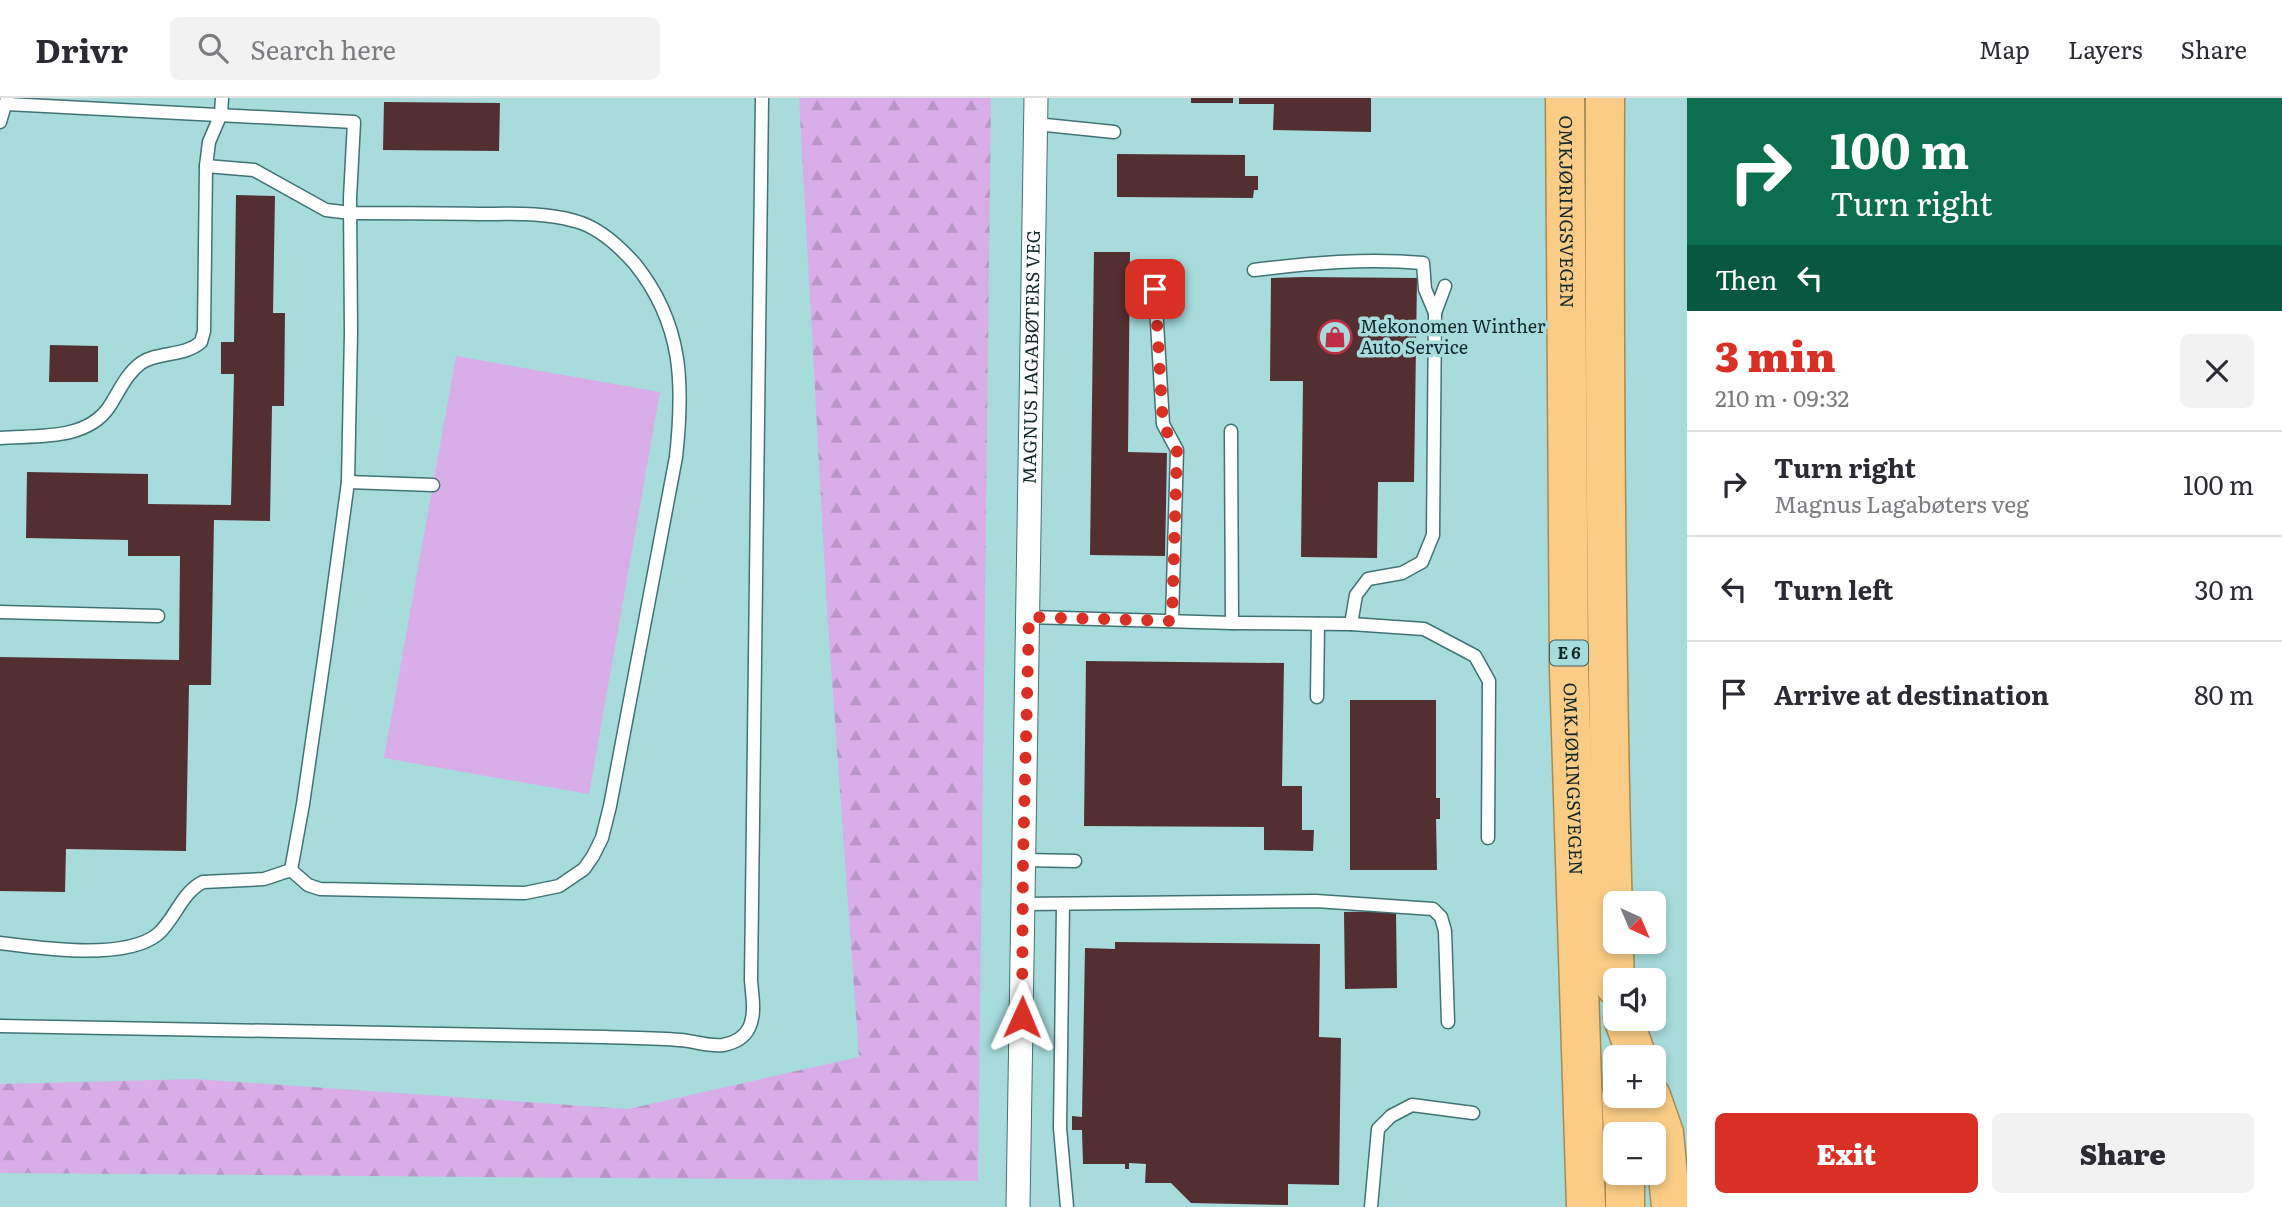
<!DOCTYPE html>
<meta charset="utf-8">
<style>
:root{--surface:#fff;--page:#f2f2f3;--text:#2b2b33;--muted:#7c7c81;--line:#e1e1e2;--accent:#d93025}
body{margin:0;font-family:Literata,serif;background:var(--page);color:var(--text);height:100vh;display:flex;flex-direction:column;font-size:26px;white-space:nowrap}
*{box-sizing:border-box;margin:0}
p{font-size:23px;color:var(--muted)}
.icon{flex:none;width:38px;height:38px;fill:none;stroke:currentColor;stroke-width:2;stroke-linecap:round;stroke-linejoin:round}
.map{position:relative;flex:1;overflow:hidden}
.panel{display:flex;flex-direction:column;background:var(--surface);width:595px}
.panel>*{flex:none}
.guide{background:#0b6e4f;color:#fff;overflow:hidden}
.needle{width:46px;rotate:136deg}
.controls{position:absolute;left:1603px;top:793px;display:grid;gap:14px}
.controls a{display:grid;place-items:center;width:63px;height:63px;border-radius:10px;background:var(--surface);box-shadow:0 4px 10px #0003;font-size:35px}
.pin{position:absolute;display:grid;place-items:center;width:60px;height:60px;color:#fff;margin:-30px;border-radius:14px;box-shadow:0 4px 10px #0006}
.me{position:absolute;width:77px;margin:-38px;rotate:1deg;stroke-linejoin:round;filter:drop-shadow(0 0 5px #0008)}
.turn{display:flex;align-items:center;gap:24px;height:147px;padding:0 28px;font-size:32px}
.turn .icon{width:91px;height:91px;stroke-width:2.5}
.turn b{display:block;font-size:49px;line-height:60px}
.then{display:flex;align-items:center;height:66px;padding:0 28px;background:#0003;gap:14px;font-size:26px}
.round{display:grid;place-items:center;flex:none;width:74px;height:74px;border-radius:10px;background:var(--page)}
.headline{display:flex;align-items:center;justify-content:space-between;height:119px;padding:0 28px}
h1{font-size:42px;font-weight:800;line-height:52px;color:var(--accent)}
.button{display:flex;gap:14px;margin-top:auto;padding:14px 28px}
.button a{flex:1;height:80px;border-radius:10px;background:var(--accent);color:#fff;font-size:28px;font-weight:800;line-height:80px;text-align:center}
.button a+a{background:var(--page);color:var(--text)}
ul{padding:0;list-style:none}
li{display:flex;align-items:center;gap:21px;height:105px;padding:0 28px;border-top:2px solid var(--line)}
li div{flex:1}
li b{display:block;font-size:26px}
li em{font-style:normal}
header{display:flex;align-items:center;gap:42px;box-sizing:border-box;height:98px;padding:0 35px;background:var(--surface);border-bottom:2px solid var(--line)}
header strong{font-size:33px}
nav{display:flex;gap:38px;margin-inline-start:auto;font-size:24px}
.search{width:490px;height:63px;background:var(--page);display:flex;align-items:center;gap:18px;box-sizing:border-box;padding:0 24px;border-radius:10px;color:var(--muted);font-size:26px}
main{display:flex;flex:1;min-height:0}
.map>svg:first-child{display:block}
.forest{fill:url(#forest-firs)}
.pitch{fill:#d9aee8}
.building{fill:#542f31}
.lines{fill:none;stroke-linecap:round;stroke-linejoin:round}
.service-casing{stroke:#417374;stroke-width:15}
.minor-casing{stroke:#417374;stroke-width:25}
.trunk-casing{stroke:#a88b52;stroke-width:41}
.service{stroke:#fff;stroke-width:12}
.minor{stroke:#fff;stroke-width:23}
.trunk{stroke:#facc86;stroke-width:38}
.route{stroke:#d93025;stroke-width:12;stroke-dasharray:0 21.6}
.labels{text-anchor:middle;stroke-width:7;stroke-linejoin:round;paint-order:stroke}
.shield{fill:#a7dbdc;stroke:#3f5e5e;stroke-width:2}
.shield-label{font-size:16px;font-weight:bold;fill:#132828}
.street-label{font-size:18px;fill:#132828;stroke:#a7dbdc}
.poi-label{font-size:18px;fill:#132828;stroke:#a7dbdc;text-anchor:start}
</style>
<header>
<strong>Drivr</strong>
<div class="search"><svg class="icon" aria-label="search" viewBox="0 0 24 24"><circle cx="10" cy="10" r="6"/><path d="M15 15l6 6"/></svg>Search here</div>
<nav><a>Map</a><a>Layers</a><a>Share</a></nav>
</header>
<main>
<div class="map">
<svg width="1687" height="1109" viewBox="0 0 1687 1109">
<defs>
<pattern id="forest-firs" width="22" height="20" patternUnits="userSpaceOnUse" patternTransform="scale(1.75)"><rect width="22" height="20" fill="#d9aee8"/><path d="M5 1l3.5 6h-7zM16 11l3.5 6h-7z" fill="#b996c7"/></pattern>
</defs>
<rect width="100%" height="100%" fill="#a7dbdc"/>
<path class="forest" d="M799 0H991L978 1083 0 1075V986L195 981 628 1011 859 959 827 512Z"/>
<path class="pitch" d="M456 258 660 294 589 696 384 660Z"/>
<g class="building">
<rect x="1191" y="0" width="42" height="5"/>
<path d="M1239 0H1371V34L1273 32 1274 6H1239Z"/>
<path d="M384 4 500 5 499 53 383 52Z"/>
<path d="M1117 56 1245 57V78H1258V92H1254L1253 100 1117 99Z"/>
<path d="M236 97 275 98 273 215H285L284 308H272L270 423 214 422 211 587H189L186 753 66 751 65 794 0 793V559L179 562 180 458H128V442L26 440 27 374 148 376V406L231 407 234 276H221V244H234Z"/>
<path d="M1094 154H1130L1128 354 1167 355 1165 458 1090 457Z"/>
<path d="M1304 179 1417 180 1414 384H1378L1377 460 1301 459 1303 283H1270L1271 180Z"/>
<path d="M50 247 98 248V284H49Z"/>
<path d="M1086 563 1284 565 1282 688H1302V732H1314L1313 753 1264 752V729L1084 728Z"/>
<path d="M1350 602H1436V700H1440V721H1436L1437 772H1350Z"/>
<path d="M1396 813 1397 890 1345 891 1344 814Z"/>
<path d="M1115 844 1320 846 1319 939 1341 940 1339 1087 1288 1086V1107L1191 1105 1171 1085H1145L1146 1066 1129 1065V1071H1125V1066H1083L1082 1032H1072V1018L1082 1019 1085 850 1115 851Z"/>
</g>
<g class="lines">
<defs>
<g id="service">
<path d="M0 24 7 0"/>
<path d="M1036 26 1114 34"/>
<path d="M206 68 254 72 326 112 351 115C393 115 436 115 479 116 511 116 544 114 575 123 599 129 619 148 635 166 683 226 684 286 676 359L610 708 602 740 593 758 584 771 559 788 525 795 320 791 308 787 291 772"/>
<path d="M1254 172C1311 165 1366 160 1423 165L1425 191 1435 215"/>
<path d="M1155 191 1163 326 1177 352 1172 523"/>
<path d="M1231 333 1232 525"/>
<path d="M0 340C36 337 86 343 109 309 119 294 126 276 141 265 159 253 184 259 201 244L204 233 206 68 209 44 221 16 222 0"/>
<path d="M348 384 433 387"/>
<path d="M0 514 158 518"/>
<path d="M1029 519 1232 525 1351 526 1424 531 1475 558 1489 583 1488 740"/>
<path d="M1351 526 1356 497 1368 481 1402 475 1422 464 1433 437 1435 215 1445 188"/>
<path d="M1317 599 1318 526"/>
<path d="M1023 762 1075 763"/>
<path d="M1024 806 1316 803 1433 811 1441 819 1445 833 1448 924"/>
<path d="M1063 806 1060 1030 1067 1109"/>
<path d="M0 845C40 850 125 863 158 836 175 821 182 794 203 784L264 781 291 772 303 706 326 547 348 384 351 235 350 100 354 24 7 6"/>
<path d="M0 928 605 939C630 940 655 940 680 942 695 943 708 949 723 947 734 945 744 940 749 930 756 916 752 897 751 882L762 0"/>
<path d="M1371 1109 1378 1031 1391 1018 1412 1007 1473 1015"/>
</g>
<g id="minor">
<path id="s1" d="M1018 1109 1036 0"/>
</g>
<g id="trunk">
<path id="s2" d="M1565 0 1569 572 1586 1109"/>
<path d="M1605 0C1604 296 1606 592 1615 888"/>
<path d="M1623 920 1637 959"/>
<path d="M1621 998 1623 1036"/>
<path d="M1651 998 1664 1035 1671 1109"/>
<path d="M1625 1074V1109"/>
</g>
</defs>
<use href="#service" class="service-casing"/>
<use href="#minor" class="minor-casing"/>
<use href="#trunk" class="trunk-casing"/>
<use href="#service" class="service"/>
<use href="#minor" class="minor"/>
<use href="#trunk" class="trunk"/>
</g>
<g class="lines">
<path class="route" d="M1022 919 1023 762 1029 519 1172 523 1177 352 1163 327 1155 191"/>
</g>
<defs>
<symbol id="shop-ring" viewBox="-11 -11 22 22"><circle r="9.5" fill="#a7dbdc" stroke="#be2d44" stroke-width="1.5"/><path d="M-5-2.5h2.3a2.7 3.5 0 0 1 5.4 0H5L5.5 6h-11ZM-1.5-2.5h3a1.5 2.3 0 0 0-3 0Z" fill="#be2d44"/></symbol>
</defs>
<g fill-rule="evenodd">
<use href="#shop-ring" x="1316" y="220" width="38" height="38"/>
</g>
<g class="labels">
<rect class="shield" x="1550" y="542.5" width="38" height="25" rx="5"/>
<g class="shield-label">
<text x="1569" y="561">E 6</text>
</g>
<g class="street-label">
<text dy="6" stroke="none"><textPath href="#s2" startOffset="114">OMKJØRINGSVEGEN</textPath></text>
<text dy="6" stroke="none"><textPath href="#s1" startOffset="850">MAGNUS LAGABØTERS VEG</textPath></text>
<text dy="6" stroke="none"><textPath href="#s2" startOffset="681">OMKJØRINGSVEGEN</textPath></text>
</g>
<g class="poi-label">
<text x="1360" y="235">Mekonomen Winther<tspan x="1360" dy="21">Auto Service</tspan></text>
</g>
</g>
</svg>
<div class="controls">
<a><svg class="needle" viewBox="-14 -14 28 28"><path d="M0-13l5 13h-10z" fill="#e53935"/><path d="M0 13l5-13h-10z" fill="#7c7c81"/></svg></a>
<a><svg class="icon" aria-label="sound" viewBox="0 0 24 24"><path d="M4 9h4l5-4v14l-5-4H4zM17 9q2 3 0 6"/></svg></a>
<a>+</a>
<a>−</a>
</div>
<div class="pin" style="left:1155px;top:191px;background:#d93025"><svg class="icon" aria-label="arrive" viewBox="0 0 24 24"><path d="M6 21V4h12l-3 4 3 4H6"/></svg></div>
<svg class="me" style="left:1022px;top:919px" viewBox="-20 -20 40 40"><path d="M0-17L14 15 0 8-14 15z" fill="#d93025" stroke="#fff" stroke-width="4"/></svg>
</div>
<section class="panel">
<div class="guide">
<div class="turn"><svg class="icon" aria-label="right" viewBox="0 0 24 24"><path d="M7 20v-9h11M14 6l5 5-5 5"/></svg><div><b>100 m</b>Turn right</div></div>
<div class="then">Then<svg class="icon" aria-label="left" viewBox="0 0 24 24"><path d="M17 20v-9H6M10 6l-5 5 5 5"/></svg></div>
</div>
<div class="headline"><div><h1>3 min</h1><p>210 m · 09:32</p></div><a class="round"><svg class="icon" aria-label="close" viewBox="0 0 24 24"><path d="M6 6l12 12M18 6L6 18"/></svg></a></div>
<ul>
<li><svg class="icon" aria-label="right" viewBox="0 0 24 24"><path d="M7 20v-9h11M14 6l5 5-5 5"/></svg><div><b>Turn right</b><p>Magnus Lagabøters veg</p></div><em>100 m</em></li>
<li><svg class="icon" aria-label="left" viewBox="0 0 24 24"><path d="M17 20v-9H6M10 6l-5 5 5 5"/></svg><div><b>Turn left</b></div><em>30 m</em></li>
<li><svg class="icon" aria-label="arrive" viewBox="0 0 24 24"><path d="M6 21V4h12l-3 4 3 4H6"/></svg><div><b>Arrive at destination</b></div><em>80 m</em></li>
</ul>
<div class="button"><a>Exit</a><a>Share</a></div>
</section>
</main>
